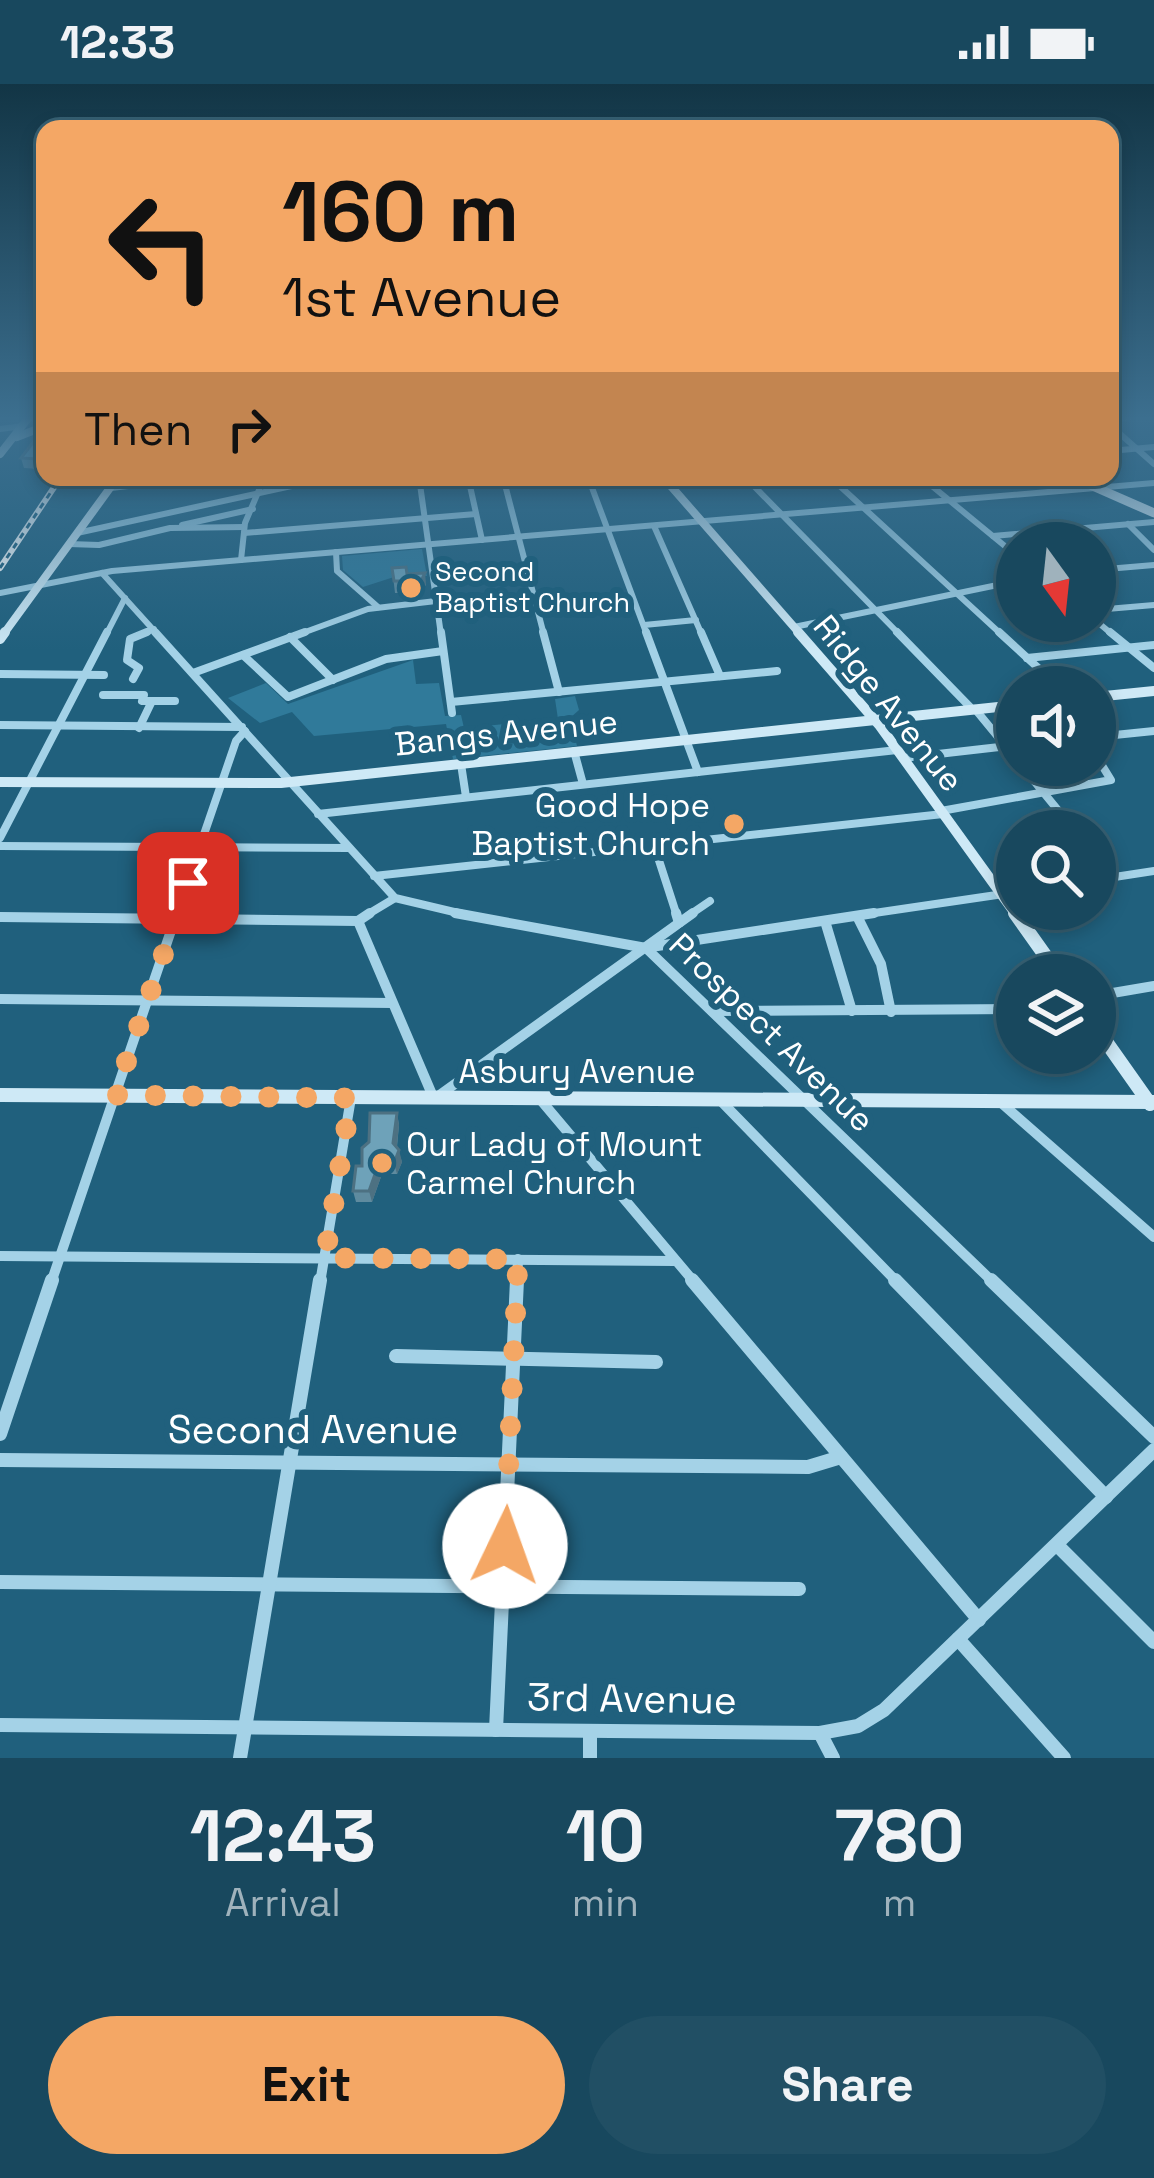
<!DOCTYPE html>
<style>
:root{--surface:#18485e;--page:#214f64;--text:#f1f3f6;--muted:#9fb2bc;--line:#366073;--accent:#f4a765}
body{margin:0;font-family:"Space Grotesk",sans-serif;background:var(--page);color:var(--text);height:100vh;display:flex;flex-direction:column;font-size:45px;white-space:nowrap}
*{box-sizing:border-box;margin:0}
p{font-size:39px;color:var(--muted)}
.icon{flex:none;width:66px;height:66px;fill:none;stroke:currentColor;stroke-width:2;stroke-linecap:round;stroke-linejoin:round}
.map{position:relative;height:1674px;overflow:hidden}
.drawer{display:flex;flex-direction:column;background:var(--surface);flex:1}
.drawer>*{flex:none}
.hud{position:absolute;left:36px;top:36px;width:1083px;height:366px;border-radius:24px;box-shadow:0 6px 18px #0003,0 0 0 3px var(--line);background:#f4a765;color:#111;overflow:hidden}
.needle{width:78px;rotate:165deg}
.buttons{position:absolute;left:996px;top:438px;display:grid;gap:24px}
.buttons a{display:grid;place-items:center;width:120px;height:120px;border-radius:50%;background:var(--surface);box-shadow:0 6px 18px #0003,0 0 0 3px var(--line);font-size:60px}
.pin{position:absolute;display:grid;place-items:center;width:102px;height:102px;color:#fff;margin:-51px;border-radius:24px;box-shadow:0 6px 18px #0006}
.me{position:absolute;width:132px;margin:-66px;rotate:3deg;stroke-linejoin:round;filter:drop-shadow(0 0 9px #0008)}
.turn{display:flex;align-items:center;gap:42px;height:252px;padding:0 48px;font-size:54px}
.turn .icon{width:156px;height:156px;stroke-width:2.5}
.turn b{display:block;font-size:84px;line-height:102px}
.then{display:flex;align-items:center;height:114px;padding:0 48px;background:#0003;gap:24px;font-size:45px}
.eta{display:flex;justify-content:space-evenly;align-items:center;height:204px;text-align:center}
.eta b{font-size:72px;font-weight:700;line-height:84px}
.button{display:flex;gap:24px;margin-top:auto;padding:24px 48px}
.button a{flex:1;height:138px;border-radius:72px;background:var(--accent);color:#111;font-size:48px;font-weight:700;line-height:138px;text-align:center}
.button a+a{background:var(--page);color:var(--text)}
.status{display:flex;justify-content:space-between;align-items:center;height:84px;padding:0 60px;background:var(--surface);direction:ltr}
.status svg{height:33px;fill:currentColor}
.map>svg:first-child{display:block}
.green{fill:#307a9a}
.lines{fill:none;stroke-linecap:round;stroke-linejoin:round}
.street-far3{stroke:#a4d2e7;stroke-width:6}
.street-far2{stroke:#a4d2e7;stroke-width:8}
.street-far1{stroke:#a4d2e7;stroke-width:10}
.street{stroke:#a4d2e7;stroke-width:14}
.secondary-far2{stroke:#cee9f6;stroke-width:8}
.secondary-far1{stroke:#cee9f6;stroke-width:10}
.secondary{stroke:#cee9f6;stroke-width:14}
.primary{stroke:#e5f4fd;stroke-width:9}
.rail-casing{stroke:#fff;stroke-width:6}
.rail{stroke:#20607d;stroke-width:3;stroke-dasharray:6;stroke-linecap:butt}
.wall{fill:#5f8b9f}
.shaded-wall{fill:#4d7182}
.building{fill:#6ea2b9;stroke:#4d7182;stroke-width:3}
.route{stroke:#f4a765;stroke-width:21;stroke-dasharray:0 37.8}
.poi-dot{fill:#f4a765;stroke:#20607d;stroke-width:4.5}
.labels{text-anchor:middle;stroke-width:12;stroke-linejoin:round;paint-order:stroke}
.far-poi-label{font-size:27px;fill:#fff;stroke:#20607d;text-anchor:start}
.street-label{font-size:33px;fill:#fff;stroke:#20607d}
.poi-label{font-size:33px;fill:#fff;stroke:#20607d;text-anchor:end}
.near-street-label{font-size:39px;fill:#fff;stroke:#20607d}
</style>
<div class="status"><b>12:33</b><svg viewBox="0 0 49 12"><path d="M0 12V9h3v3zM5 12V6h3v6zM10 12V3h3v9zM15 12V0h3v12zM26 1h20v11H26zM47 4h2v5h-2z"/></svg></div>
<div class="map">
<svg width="1154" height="1674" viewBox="0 0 1154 1674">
<rect width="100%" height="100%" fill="#20607d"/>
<g class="green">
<path d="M422 465 427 492 394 493 363 503 343 486 342 472Z"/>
<path d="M413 576 416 600 439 599 445 632 461 631 464 644 558 635 555 615 575 612 579 626 570 634 577 662 453 675 446 640 314 652 292 628 260 639 228 614 266 599 288 620Z"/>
</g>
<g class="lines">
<g class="street-far3">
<path d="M1110 335 1130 333"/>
<path d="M1110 341 1154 380"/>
<path d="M0 345 23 342"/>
<path d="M1110 367 1154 363"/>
<path d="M419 393 441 551"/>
<path d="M468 393 482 456"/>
<path d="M503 393 544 551"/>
<path d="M588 393 647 551"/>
<path d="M745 393 900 551"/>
<path d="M830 393 1002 551"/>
<path d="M921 393 1017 472"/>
<path d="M111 404 205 393"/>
<path d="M1128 440 1154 466"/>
<path d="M182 441 253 425"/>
<path d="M654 442 702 551"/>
<path d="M77 449 333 393"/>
<path d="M244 449 476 430"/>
<path d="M993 452 1154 438"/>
<path d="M69 460 99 461 170 444 244 443"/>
<path d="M336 468 337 487 378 523"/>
<path d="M241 476 245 439 259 406"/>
<path d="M1095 486 1154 481"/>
<path d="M102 489 158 551"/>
<path d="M0 509 112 487 1154 399"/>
<path d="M1095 526 1154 521"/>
<path d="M1095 536 1113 551"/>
<path d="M644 541 696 536"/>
<path d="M794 543 1017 497"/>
<path d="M106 551 125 514"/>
<path d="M140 551 154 545"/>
<path d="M297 551 368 525 436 517"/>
</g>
<g class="street-far2">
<path d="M155 548 395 814 471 832"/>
<path d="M441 548 452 629"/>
<path d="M543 548 559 608"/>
<path d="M646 548 698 688"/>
<path d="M701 548 720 592"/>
<path d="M897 548 973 626"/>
<path d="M999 548 1059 603"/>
<path d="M1110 548 1154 584"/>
<path d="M290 553 333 596"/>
<path d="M243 571 288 613 386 575 443 567"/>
<path d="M1027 574 1154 561"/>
<path d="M193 589 305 548"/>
<path d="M0 590 104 591"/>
<path d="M133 595 139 584 127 576 130 555 147 548"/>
<path d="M103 611H144L142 617H152"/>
<path d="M451 618 777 587"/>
<path d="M975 625 1017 676"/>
<path d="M0 641 242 643"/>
<path d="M139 644 152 617H175"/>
<path d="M1095 653 1154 647"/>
<path d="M574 667 583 700"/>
<path d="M903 674 1017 661"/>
<path d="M461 680 466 713"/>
<path d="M1021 681 1075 747"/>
<path d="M941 727 1111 696 1095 670"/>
<path d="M318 730 897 666"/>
<path d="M0 754 107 548"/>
<path d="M654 761 677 832"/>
<path d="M0 762 348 764"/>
<path d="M1095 771 1113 794"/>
<path d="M374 792 943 730"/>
<path d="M1095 796 1154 787"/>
<path d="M176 832 236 657 245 647"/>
<path d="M365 832 395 814"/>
<path d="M688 832 710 817"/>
<path d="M854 832 1017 808"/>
</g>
<g class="street-far1">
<path d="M455 829 646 864 994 1199"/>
<path d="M676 829 679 839"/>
<path d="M857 832 881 880 891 928"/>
<path d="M0 833 358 837 370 829"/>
<path d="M358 837 434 1015 693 829"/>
<path d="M825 837 852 927"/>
<path d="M651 863 874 829"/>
<path d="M1095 912 1154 902"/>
<path d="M0 915 392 919"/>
<path d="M712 927 1017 925"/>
<path d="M539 1014 695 1199"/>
<path d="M718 1014 898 1199"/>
<path d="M998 1016 1154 1153"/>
<path d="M0 1172 675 1177"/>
<path d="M51 1199 177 829"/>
<path d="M320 1199 351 1014"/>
<path d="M517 1199 518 1175"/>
</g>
<g class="street">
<path d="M692 1196 979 1536"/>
<path d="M895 1196 1106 1413"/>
<path d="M991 1196 1154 1353"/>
<path d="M396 1272 656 1278"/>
<path d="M0 1350 52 1196"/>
<path d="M0 1376 808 1383 841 1373"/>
<path d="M1057 1461 1154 1558"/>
<path d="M0 1498 799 1505"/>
<path d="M958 1555 1064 1674"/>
<path d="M0 1641 820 1649 858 1642 884 1626 1154 1366"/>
<path d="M496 1646 517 1196"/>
<path d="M590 1648V1674"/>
<path d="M820 1649 833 1674"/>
<path d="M240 1674 320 1196"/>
</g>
<g class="secondary-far2">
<path d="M17 353 45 342"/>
<path d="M0 370 29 333"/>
<path d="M663 393 801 551"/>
<path d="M3 551 118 393"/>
</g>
<g class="secondary-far1">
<path d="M798 548 880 642 1017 832"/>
<path d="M0 555 5 548"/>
<path d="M1095 613 1154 607"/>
<path d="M0 698 281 699 1017 621"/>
</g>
<g class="secondary">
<path d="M1015 829 1059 891"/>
<path d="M1095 942 1150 1020"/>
<path d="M0 1011 1154 1018"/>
</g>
<path class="primary" d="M1072 393 1154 429"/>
<defs>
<path id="rail" d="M0 484 61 393"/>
</defs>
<use href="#rail" class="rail-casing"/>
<use href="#rail" class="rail"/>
</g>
<g class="wall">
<path d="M45 343V380L40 385 24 384 21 374Z"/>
<path d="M392 484 426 500 421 511 408 513 407 509H395Z"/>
<path d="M397 1029 399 1041 397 1063 402 1078 397 1090H382L372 1118H356L353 1107 362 1082Z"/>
</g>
<g class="shaded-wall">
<path d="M45 366V380L40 385 37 375Z"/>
<path d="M425 489 426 500 421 511 408 513 406 501Z"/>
<path d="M397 1029 399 1041 396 1070 393 1059Z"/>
<path d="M399 1066 402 1078 397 1090 394 1079Z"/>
<path d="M379 1079 382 1090 372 1118 369 1107Z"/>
</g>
<g class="building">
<path d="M45 343V366L37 375 21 374Z"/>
<path d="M406 483 407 490 425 489 420 499 406 501V497H394L392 484Z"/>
<path d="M370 1029H397L393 1059 399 1066 394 1079H379L369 1107H353L356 1082H362V1064L369 1058Z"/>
</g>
<linearGradient id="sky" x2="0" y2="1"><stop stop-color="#123545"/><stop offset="0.59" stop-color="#3c6f8f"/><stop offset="1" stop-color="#3c6f8f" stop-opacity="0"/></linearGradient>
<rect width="1154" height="567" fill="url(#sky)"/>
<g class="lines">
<path class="route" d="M188 799 115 1011 351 1014 325 1174 518 1175 505 1462"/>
</g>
<g class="poi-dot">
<circle cx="411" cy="504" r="12"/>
<circle cx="734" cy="740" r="12"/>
<circle cx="382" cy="1079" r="12"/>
</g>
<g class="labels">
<g class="far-poi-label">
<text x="435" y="497">Second<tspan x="435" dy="31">Baptist Church</tspan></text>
</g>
<g class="street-label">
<text transform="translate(889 619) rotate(51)" y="12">Ridge Avenue</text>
<text transform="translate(506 648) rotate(-6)" y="12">Bangs Avenue</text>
<text transform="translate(772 948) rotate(44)" y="12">Prospect Avenue</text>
<text x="577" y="999">Asbury Avenue</text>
</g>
<g class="poi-label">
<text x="710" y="733">Good Hope<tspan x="710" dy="38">Baptist Church</tspan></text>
<text x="406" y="1072" text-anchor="start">Our Lady of Mount<tspan x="406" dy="38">Carmel Church</tspan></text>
</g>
<g class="near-street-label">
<text x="313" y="1359">Second Avenue</text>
<text transform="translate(632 1614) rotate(1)" y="14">3rd Avenue</text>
</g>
</g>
</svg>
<div class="buttons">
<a><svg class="needle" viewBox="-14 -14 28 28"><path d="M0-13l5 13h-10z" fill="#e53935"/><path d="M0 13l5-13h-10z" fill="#9fb2bc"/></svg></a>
<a><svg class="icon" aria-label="sound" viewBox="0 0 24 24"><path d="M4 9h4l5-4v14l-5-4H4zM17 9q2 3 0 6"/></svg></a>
<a><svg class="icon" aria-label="search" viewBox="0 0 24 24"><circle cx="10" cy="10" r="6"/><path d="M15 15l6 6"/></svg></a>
<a><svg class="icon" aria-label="layers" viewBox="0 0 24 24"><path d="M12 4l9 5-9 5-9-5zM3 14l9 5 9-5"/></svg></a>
</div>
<div class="pin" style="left:188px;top:799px;background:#d93025"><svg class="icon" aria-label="arrive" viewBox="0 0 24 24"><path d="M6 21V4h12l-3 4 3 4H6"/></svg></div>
<svg class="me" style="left:505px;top:1462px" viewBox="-20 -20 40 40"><circle r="19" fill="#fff"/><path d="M0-13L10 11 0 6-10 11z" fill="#f4a765"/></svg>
<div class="hud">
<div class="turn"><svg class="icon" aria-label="left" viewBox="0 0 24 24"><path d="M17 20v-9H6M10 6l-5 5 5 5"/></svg><div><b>160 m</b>1st Avenue</div></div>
<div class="then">Then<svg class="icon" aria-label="right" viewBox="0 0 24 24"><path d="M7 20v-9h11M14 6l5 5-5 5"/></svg></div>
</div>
</div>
<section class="drawer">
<div class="eta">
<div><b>12:43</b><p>Arrival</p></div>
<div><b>10</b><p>min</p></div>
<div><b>780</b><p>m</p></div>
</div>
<div class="button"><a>Exit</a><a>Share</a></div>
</section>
